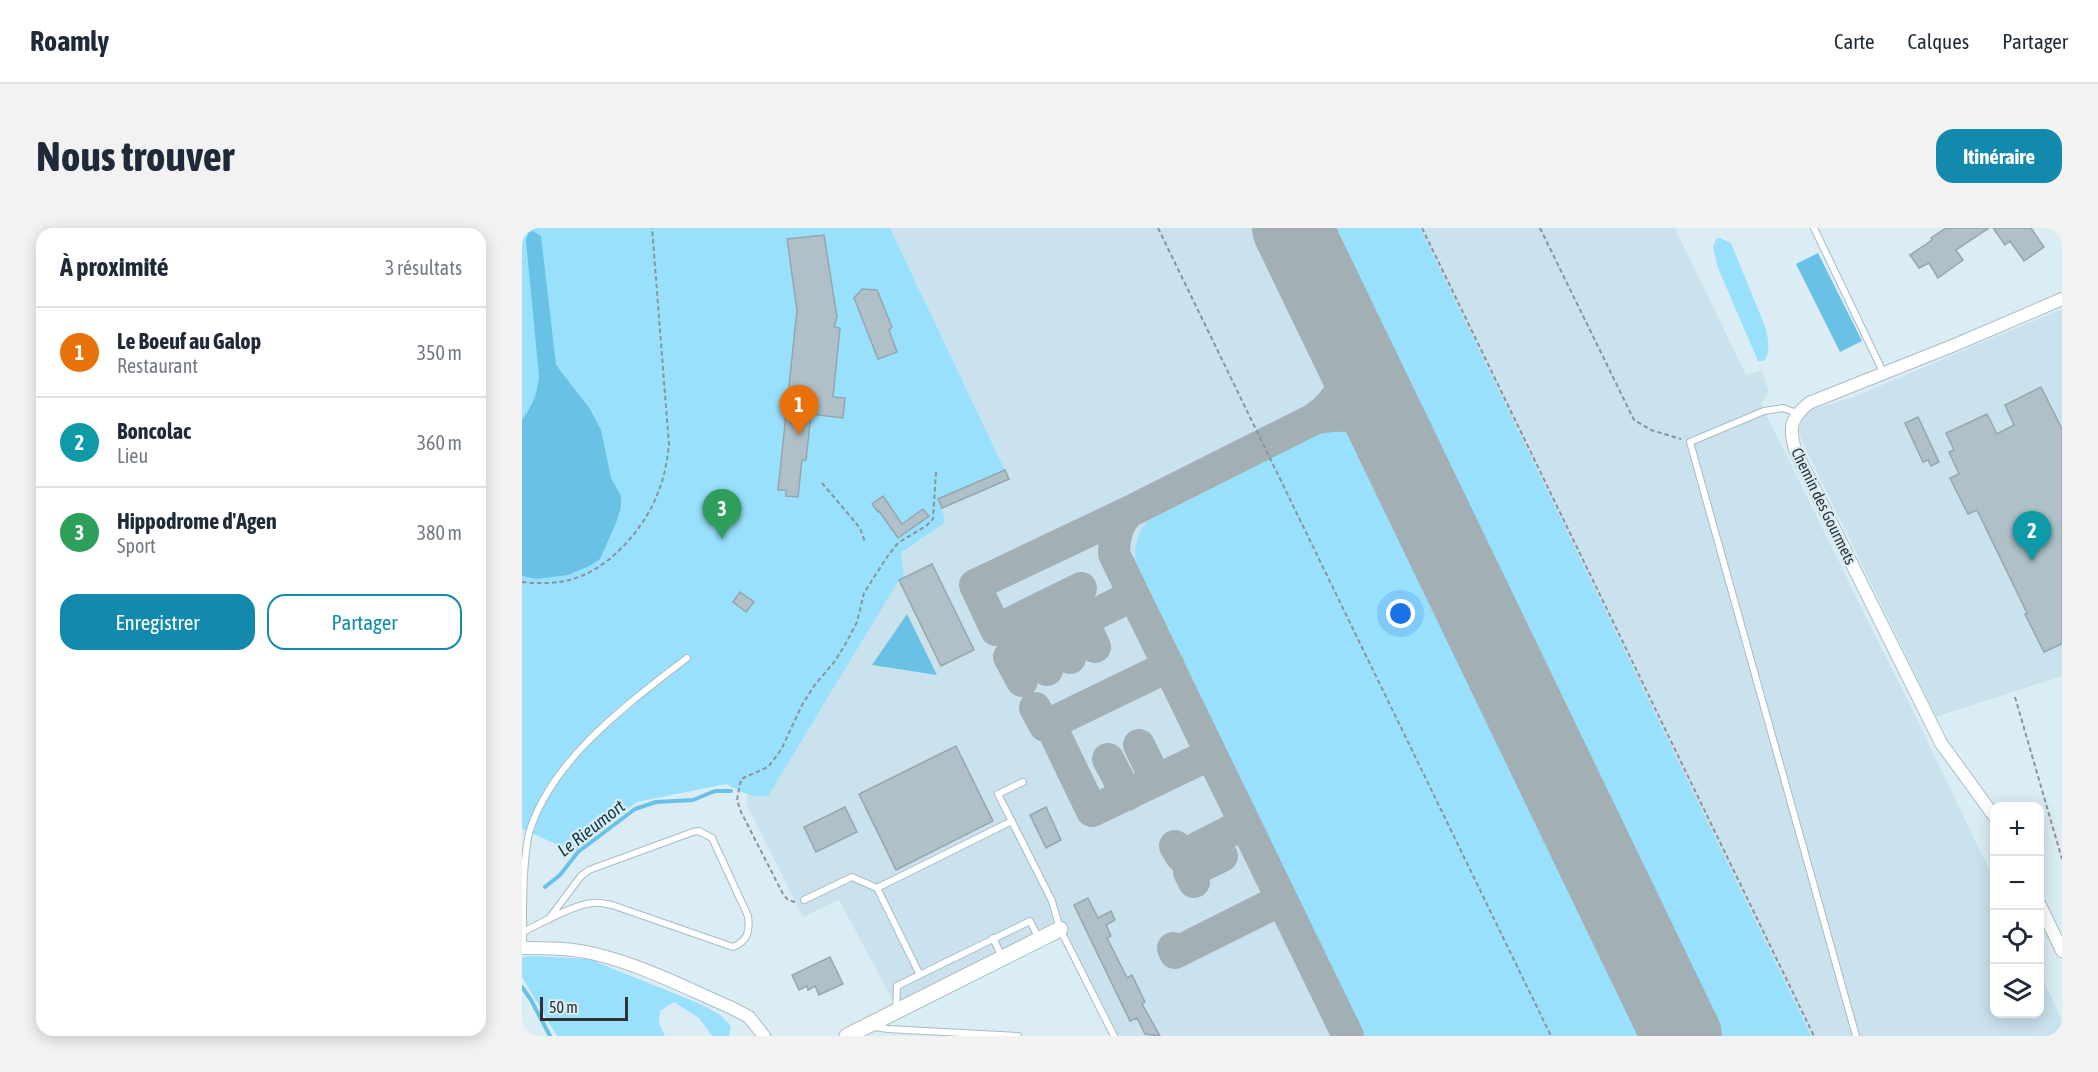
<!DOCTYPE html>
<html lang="fr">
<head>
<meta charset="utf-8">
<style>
	body { margin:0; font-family:"Asap Condensed",sans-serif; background:#f2f2f3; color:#1f2937 }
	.controls { position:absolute; right:18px; bottom:18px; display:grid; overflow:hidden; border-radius:12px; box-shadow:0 3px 15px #0003 }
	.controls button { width:54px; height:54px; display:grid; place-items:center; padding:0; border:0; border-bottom:2px solid #e0e1e3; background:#fff; color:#1f2937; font:30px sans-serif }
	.scale { position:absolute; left:18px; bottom:15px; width:88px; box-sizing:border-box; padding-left:6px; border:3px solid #2c3235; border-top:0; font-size:16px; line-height:21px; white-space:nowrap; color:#2c3235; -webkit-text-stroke:4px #dbedf4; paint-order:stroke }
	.you { position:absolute; left:879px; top:386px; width:21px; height:21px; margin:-15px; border:4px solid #fff; border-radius:50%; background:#1a73e8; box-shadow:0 0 0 9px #1a73e833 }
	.badge { display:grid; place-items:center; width:39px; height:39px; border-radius:50%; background:#1389ad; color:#fff; font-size:20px; font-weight:700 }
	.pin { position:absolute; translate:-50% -50px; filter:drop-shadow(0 2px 3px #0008) }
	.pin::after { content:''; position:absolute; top:32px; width:21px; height:18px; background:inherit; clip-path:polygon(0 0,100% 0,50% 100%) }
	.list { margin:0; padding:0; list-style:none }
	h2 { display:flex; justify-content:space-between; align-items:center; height:78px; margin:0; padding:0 24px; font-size:26px }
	h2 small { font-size:20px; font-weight:400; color:#747a83 }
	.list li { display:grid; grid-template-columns:39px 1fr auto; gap:18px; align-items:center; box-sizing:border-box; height:90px; padding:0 24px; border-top:2px solid #e0e1e3 }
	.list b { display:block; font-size:22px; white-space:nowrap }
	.list p { margin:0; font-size:20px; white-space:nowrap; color:#747a83 }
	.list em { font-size:20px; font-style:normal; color:#747a83 }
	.actions { display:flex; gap:12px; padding:18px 24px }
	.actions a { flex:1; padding:14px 0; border:2px solid #1389ad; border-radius:18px; text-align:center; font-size:21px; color:#1389ad }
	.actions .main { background:#1389ad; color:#fff }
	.icon { flex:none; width:33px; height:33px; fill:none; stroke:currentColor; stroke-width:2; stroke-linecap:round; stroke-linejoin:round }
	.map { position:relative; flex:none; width:1540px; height:808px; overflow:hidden; border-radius:18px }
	header { display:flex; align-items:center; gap:36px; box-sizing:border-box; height:84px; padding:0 30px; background:#fff; border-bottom:2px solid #e0e1e3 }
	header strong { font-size:28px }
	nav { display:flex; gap:33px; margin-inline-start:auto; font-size:21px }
	.intro { display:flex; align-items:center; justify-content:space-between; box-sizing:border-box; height:144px; padding:0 36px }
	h1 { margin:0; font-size:42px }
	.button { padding:15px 27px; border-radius:18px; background:#1389ad; color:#fff; font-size:21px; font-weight:700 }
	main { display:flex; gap:36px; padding:0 36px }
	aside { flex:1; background:#fff; border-radius:18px; box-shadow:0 3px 15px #0003 }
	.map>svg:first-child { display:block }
</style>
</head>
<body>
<header>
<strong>Roamly</strong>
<nav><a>Carte</a><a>Calques</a><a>Partager</a></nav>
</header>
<div class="intro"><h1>Nous trouver</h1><a class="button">Itinéraire</a></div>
<main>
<aside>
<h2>À proximité<small>3 résultats</small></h2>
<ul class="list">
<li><span class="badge" style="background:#e8710a">1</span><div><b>Le Boeuf au Galop</b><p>Restaurant</p></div><em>350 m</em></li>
<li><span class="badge" style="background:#0f9aa8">2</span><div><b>Boncolac</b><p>Lieu</p></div><em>360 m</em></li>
<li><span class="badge" style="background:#2e9e5b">3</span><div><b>Hippodrome d'Agen</b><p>Sport</p></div><em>380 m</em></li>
</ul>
<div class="actions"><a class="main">Enregistrer</a><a>Partager</a></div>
</aside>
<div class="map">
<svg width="1540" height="808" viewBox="0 0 1540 808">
	<rect width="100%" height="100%" fill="#dbedf4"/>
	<!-- built -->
	<path fill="#c9e2ed" d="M368,0H1153L1224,147L1240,142L1247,165L1239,176L1392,485L1472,652V786H1518V745L1540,792V808H594L539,700L375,780L317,672L281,689L225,577V567L239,569L377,352L381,349L379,326L421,296L423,294L420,280L487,251Z
		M1540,81V448L1414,489L1279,211L1277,201L1280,192L1288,182L1329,170Z"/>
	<!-- green -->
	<path fill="#99e0fd" d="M0,0H368L487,251L420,280L423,294L421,296L379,325L382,350L377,352L246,568C230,571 218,563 204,556L115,574L52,624L0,601Z
		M800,0H898L1289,808H1190Z
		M1198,10L1209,15L1244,101C1246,112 1249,123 1242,133H1236L1196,40L1191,19L1194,11Z
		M812,201C826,203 837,208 847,219L1125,795L1127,808H840L614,342C611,313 616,299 639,280L794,205Z
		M11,728L67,731L181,777L198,787L209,798L207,808H190L177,790L152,774L138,783L137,795L143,808H35L0,749V729Z"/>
	<!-- water -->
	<path fill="#69c2e5" d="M11,3L19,8L34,137L68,181L79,202L89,250L99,268V279L94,295L78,331L67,338L46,347L14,351L0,348V192C11,177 15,166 17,148L4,13L6,5Z
		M1296,25L1340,113L1318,124L1274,36Z
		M385,386L415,447L350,437Z"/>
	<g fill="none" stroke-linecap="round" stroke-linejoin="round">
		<!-- stream -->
		<path stroke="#69c2e5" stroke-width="4" d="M23,659L38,647L56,624L113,581L134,574L171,572L193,563H209
			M0,759L9,772L28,808"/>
		<!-- taxiway -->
		<path stroke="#a2b0b6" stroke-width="32" d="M792,191C826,168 829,140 820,103
			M607,284C596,294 592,311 592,326L826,808
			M559,360L474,402L453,357L607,284L792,191C830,182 850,191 876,218
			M561,392L573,419
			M537,404L548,430
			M513,416L525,442
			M500,453L487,429L612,367
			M513,480L523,498L647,438
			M528,496L570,583L689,526
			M617,517L634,552
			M586,531L605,567
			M653,618L659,628L722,596
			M672,654L667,644L700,628
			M651,720L653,725L759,672
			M1145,774L1154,808"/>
		<!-- runway -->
		<path stroke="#a2b0b6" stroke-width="80" d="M770,0L1160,808"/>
	</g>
	<!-- building -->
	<path fill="#afc0c8" stroke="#95a6ad" stroke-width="1.5" d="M1424,0H1467L1434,22L1441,32L1416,50L1407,35L1397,40L1388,27L1410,12L1409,10Z
		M1471,0H1509L1522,19L1502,33L1488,13L1483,17Z
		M302,7L315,89L312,99L318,100L311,169L323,170L321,190L289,186L284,232H280L276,269L264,268V262H256L275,82L265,11Z
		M340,61L355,62L370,99L367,102L375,124L356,131L332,70Z
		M1519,159L1540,201V416L1522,424L1503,386L1505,385L1455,282L1446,286L1428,250L1437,246L1427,224L1432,222L1424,205L1465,186L1475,206L1492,197L1483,177Z
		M1396,189L1417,234L1409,238L1406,232L1401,234L1383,195Z
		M483,242L487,251L420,280L416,271Z
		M361,268L380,296L401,281L407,288L376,310L357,283L356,284L350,276Z
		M410,336L452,422L419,438L377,352Z
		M218,364L232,374L224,384L211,374Z
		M434,518L471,593L374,642L337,566Z
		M323,579L335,604L294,624L282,599Z
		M524,579L539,612L524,620L508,587Z
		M566,670L576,690L589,683L593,692L584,697L589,708L585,710L605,750L610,747L623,774L620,776L638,808L623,806L615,790L608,793L552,677Z
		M308,729L321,756L297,767L293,758L286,762L285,758L277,762L270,747Z"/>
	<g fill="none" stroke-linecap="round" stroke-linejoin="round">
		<!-- service casing -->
		<g stroke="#aabbc3" stroke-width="8">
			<path id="service" d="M1292,0L1362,146
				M1275,185L1261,180L1242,183L1168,214L1334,808
				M501,554L476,566L530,673L538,701L592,808
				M355,660L490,593
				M282,672L330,649L355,660L398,747
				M1,704C17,696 55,675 71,675C77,674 84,676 90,677L211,719C226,713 228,703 226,688L190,610L177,603L171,604L67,642L59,648L26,692
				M471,710L480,729
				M1,720C1,685 0,638 7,605C30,530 106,476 165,430
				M374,783L375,758L508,693L517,711
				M352,799L366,801L496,808"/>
		</g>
		<!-- minor casing -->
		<g stroke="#aabbc3" stroke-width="14">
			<path id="minor" d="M1472,588L1419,515L1273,222C1267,199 1268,191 1287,175L1435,116L1540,71
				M1518,677L1540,723
				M0,720C24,720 49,720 73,726C120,737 166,761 210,780L227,789L242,808"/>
		</g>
		<!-- tertiary casing -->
		<g stroke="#aabbc3" stroke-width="17">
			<path id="tertiary" d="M325,808L538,701"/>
		</g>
		<!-- path -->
		<path stroke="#889499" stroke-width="2" stroke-dasharray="4.5 3" stroke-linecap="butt" d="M636,0L1029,808
			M900,0L1292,808
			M1018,0L1112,192L1129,202L1159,211
			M300,255L338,300L343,314
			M0,354C20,356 40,356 59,348C93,335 125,296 137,262C143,247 145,232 147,217L130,0
			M1493,469L1540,631
			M273,674L266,672L261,666L219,584L215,572L219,551L246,539L259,522L280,477L292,458L313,433L324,415L335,394L342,365L365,329L376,315L404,298L411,291L414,244"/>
		<!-- service -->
		<use href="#service" stroke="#fff" stroke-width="6"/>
		<!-- minor -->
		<use href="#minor" stroke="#fff" stroke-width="12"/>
		<!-- tertiary -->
		<use href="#tertiary" stroke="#fff" stroke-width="15"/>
	</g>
	<g text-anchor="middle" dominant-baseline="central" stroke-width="4.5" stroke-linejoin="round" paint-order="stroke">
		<!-- street labels -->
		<g font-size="16" fill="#2c3235" stroke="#dbedf4">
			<text transform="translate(1302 278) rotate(64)">Chemin des Gourmets</text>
		</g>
		<!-- water labels -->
		<g font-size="18" font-style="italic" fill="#113a49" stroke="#dbedf4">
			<text transform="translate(69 600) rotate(-38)">Le Rieumort</text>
		</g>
	</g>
</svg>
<div class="controls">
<button>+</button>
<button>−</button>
<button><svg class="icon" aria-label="locate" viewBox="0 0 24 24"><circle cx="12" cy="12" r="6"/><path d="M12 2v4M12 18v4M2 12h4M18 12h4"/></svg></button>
<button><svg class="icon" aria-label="layers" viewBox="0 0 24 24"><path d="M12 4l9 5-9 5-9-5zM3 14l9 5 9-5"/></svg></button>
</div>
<div class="scale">50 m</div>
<div class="you"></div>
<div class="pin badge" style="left:277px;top:207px;background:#e8710a">1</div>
<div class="pin badge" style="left:1510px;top:333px;background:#0f9aa8">2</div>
<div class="pin badge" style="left:200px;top:311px;background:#2e9e5b">3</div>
</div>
</main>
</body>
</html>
